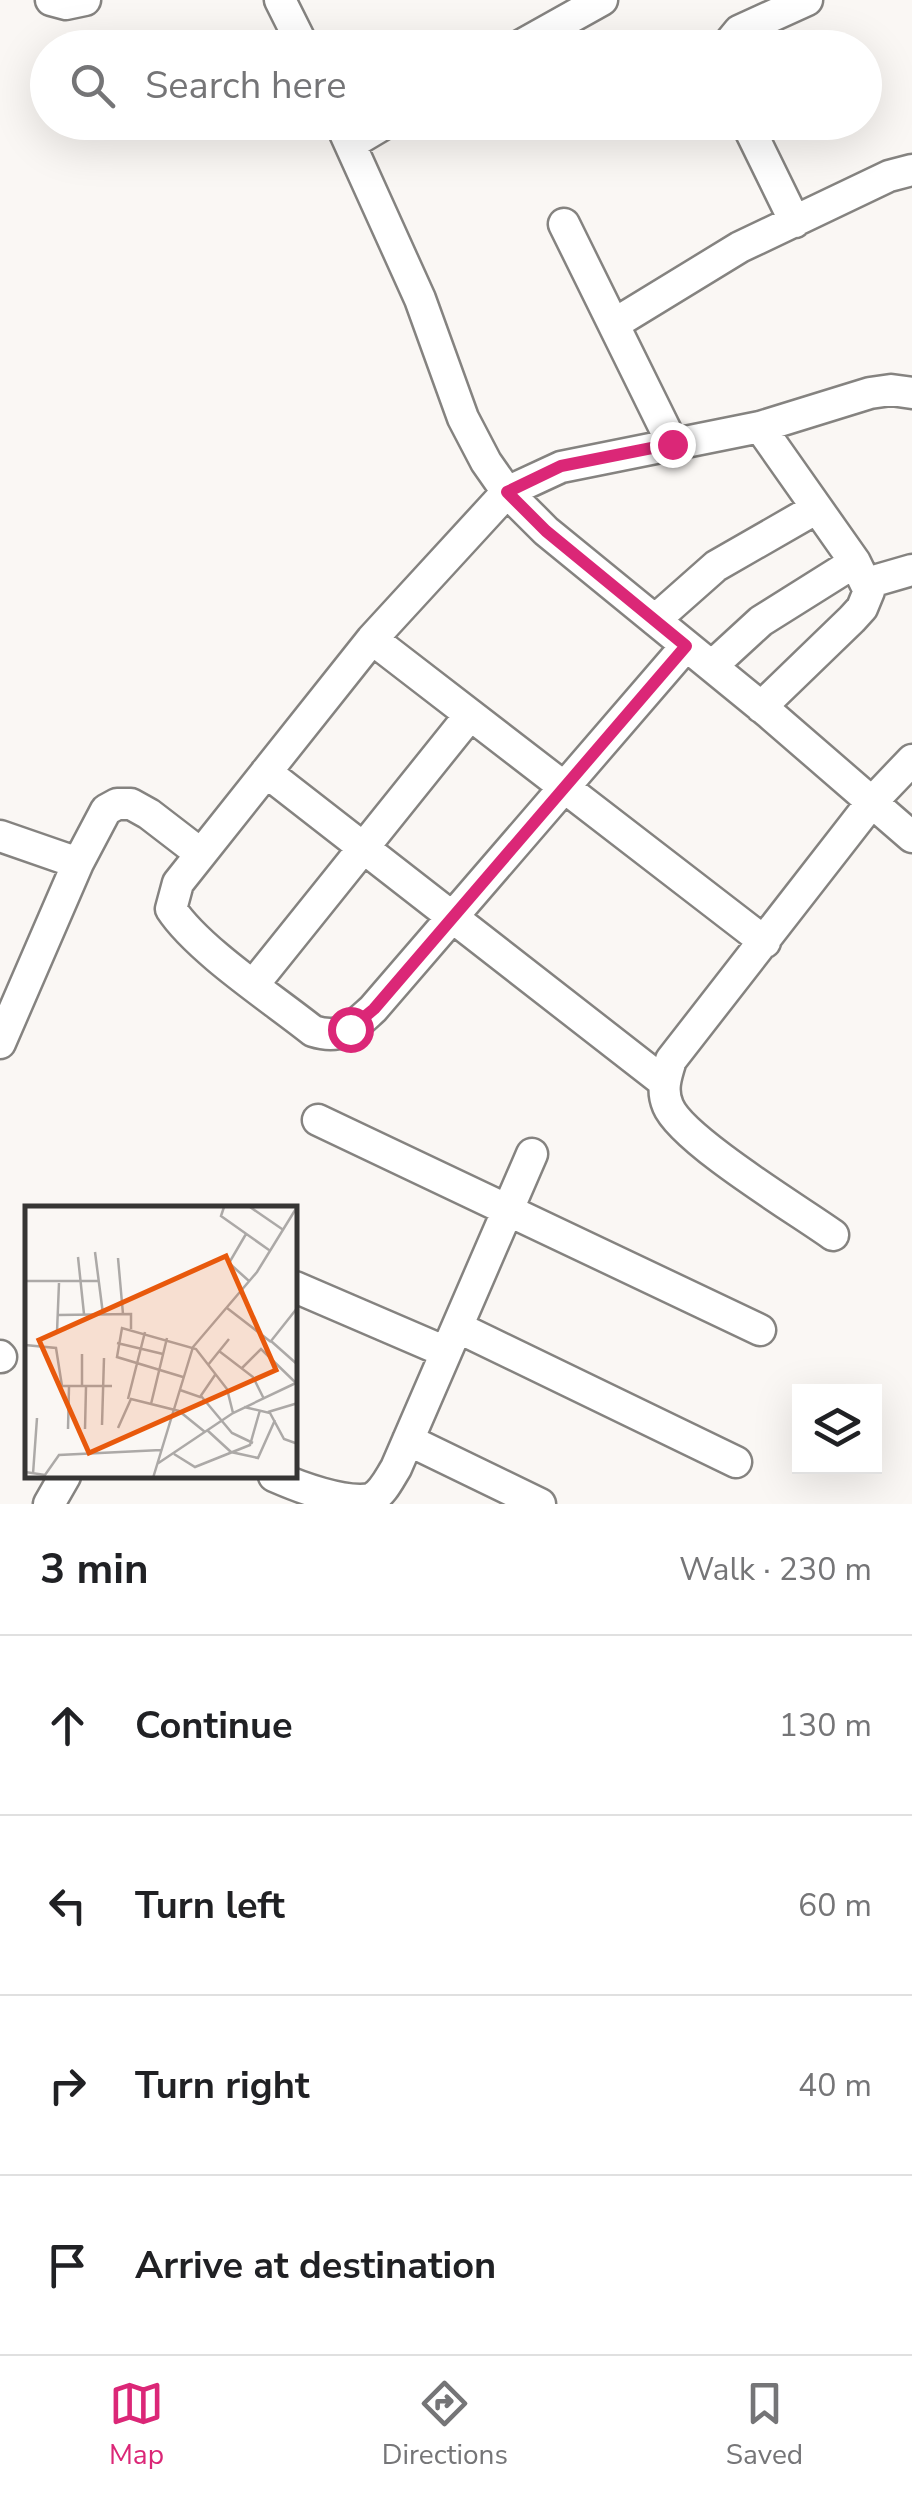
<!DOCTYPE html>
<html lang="en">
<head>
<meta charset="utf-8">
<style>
	body { margin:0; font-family:"Nunito Sans",sans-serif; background:#f6f6f6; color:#202124 }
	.controls { position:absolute; right:30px; bottom:30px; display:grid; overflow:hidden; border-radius:0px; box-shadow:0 10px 40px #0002 }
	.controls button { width:90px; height:90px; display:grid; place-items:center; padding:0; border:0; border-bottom:2px solid #e0e0e0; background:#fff; color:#202124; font:50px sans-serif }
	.stop { position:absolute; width:30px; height:30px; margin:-22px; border:8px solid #db2777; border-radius:50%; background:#fff }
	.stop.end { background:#db2777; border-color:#fff; box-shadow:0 2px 10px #0008 }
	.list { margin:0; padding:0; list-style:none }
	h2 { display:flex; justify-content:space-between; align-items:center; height:130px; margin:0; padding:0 40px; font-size:42px }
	h2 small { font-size:32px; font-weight:400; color:#757577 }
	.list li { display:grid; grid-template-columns:65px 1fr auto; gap:30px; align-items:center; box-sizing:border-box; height:180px; padding:0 40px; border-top:2px solid #e0e0e0 }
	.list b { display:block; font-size:38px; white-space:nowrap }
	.list em { font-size:32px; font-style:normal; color:#757577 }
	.icon { flex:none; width:55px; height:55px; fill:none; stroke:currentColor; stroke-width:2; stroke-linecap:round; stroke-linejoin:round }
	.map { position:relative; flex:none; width:912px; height:1504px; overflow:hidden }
	.search { position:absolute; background:#fff; box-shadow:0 10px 40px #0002; left:30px; right:30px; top:30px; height:110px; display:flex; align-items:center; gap:25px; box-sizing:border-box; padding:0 35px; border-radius:55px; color:#757577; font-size:38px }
	.sheet { height:850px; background:#fff }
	nav { display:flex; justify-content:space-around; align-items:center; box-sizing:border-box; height:140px; border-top:2px solid #e0e0e0; background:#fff; font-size:28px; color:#757577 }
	nav a { display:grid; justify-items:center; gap:5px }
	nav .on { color:#db2777 }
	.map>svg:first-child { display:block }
</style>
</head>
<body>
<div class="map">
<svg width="912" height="1504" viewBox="0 0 912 1504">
	<rect width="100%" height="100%" fill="#faf7f4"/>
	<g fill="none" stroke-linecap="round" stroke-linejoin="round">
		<!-- street casing -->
		<g stroke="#858380" stroke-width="35">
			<path id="street" d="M51,0L66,4L85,0
				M280,0L304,48
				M516,48L602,0
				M725,48L739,31L807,0
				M340,122L420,299L463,418L486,462L507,492L546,531L770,714L912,837
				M746,122L795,222
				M350,144L387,122
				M564,224L672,443
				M614,324L740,247L889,176L912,170
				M760,427L855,562L869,591L862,608L852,619L761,707
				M867,583L912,570
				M655,620L716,566L817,508
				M372,639L765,942
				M686,646L373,1009C352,1028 342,1040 313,1031C273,999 198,950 171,909L178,883L372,639L507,492L561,467L760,427L870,393L891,390L912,393
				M712,666L761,621L855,562
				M266,772L664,1082
				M0,836L78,863
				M254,984L470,715
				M0,1043L78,863L106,810L117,804H131L149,814L201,854
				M318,1120L760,1330
				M833,1235C798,1210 682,1140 668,1106C661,1090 666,1076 671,1060L871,803L912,760
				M295,1287L446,1352
				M457,1327L736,1462
				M0,1356L1,1357
				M408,1440L540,1504
				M274,1476C299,1487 344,1504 371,1499C383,1493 389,1479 396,1468L532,1154
				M49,1504L65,1476"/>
		</g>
		<!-- street -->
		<use href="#street" stroke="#fff" stroke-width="30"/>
	</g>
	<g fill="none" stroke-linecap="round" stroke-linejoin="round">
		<!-- route -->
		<path stroke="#db2777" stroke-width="12" d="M350,1029L374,1009L686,646L546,531L507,492L561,466L672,444"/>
	</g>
	<!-- overview -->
	<g transform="translate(25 1206)">
		<rect width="272" height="272" fill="#faf7f4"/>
		<path fill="none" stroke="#aca9a7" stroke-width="2.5" d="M199,1L196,10L244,44M225,1L257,23M221,28L204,57L224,75M70,46L78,108M53,51L59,108M93,52L98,108M0,75H74M273,101L246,135L273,159M202,102L246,136M33,109L106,108V123M32,126L34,77M92,137L138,148M0,139L31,142L37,180H87M194,145L228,171L239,193M57,148V181M183,159L204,133M217,162L236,143L271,177M158,171L92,151L97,122L171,143L202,183L208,207M155,184L175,191L190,169M176,190L207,227L228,237M103,193L120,126M126,198L142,132M219,201L245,207L259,233L273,238M243,206L273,197M77,219L79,152M93,222L106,193L154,205L180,226M43,223L44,181M60,223L61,181M182,224L206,246L233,252L250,214M149,248L170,261L225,239L235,204M132,258L208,207L273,176M0,266L20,269L34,249L136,244M8,268L12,212M128,272L168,141L232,66L272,1"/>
		<path fill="#e8590c" fill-opacity="0.15" stroke="#e8590c" stroke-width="5" d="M201,50L251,164L64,247L14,134Z"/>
		<rect width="272" height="272" fill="none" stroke="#363534" stroke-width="5"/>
	</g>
</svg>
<div class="controls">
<button><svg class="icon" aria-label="layers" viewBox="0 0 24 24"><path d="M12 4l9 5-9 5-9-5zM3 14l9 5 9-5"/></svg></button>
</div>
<div class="stop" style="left:350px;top:1029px"></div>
<div class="stop end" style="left:672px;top:444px"></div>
<div class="search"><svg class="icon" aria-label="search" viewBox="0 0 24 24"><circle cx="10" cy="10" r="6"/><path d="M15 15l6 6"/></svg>Search here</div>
</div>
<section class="sheet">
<h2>3 min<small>Walk · 230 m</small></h2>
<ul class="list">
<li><svg class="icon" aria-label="ahead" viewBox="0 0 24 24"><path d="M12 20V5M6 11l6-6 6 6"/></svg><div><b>Continue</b></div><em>130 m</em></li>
<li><svg class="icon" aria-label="left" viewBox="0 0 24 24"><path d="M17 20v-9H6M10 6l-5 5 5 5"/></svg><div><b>Turn left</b></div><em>60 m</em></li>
<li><svg class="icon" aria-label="right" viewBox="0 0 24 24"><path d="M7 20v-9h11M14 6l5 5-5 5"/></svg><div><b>Turn right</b></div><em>40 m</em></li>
<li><svg class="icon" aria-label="arrive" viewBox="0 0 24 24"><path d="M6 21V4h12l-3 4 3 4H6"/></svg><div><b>Arrive at destination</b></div></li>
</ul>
</section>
<nav>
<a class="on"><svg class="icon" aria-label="map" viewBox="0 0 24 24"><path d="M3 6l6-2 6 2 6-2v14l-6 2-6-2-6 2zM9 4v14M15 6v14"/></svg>Map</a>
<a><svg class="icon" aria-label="directions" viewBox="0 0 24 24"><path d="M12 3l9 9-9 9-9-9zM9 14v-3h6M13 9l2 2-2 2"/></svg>Directions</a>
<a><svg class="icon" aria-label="saved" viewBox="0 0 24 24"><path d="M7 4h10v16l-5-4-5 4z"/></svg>Saved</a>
</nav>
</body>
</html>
